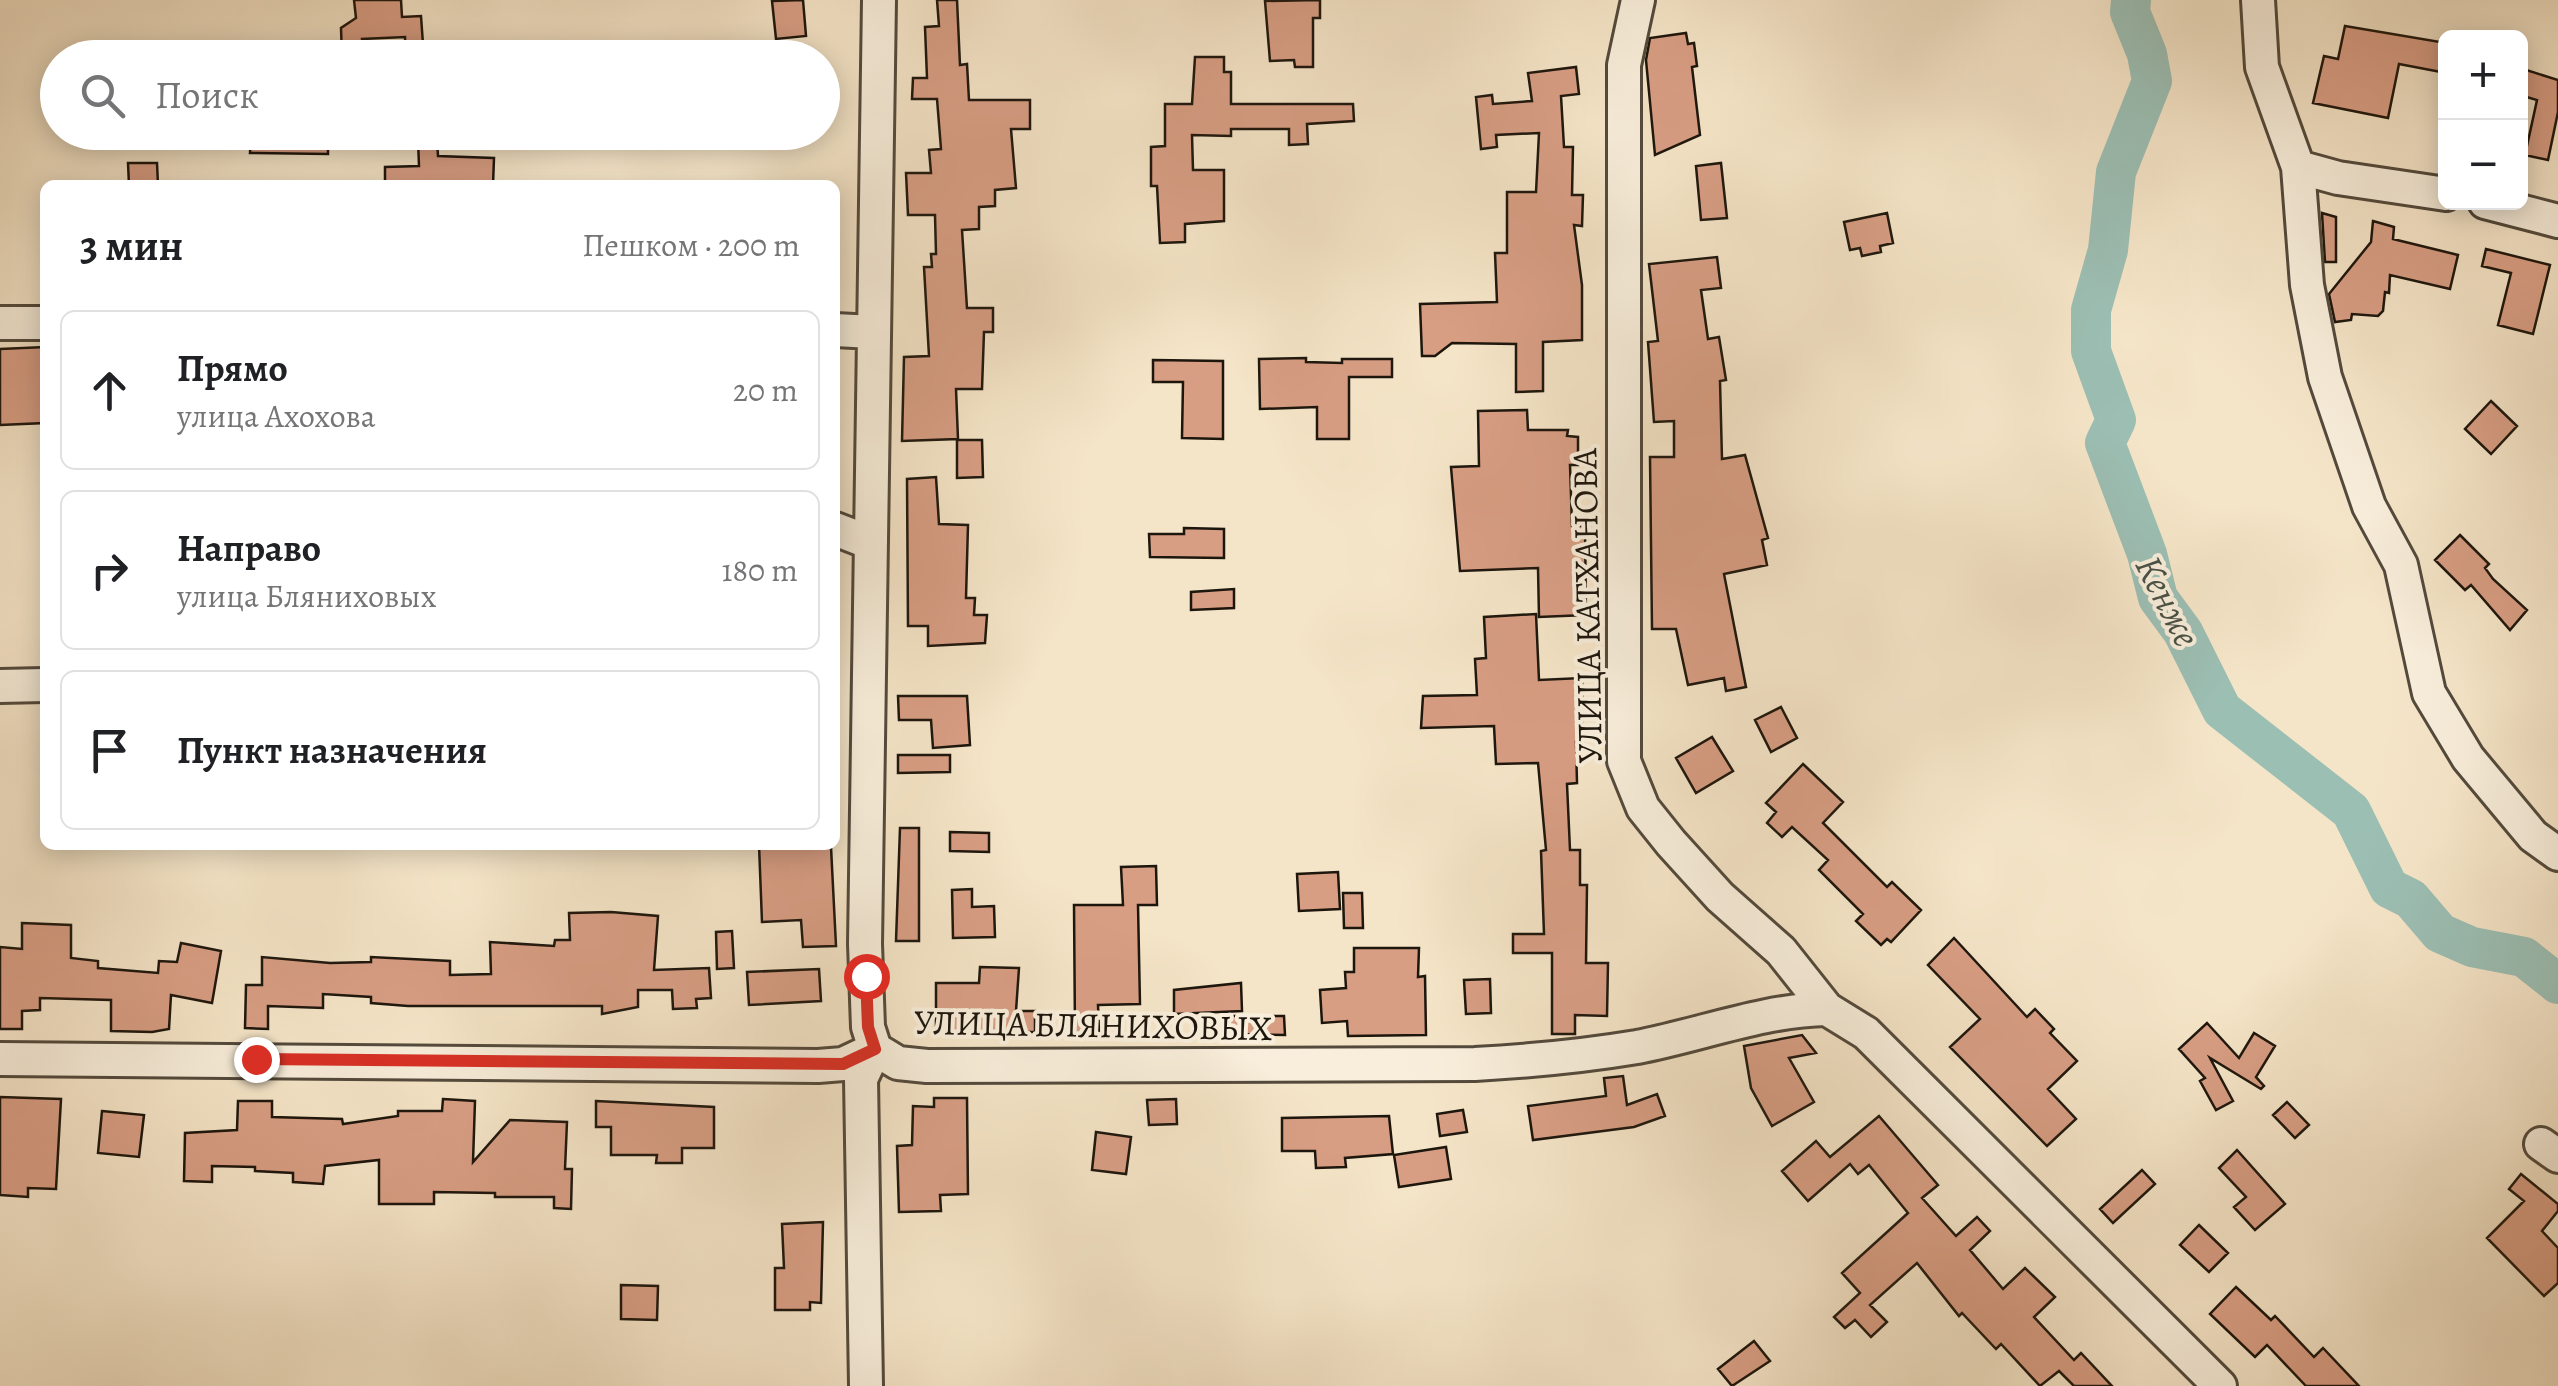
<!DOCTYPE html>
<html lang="ru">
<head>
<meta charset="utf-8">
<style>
	body { margin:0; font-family:Alegreya,serif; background:#f6f6f6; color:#202124 }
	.controls { position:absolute; right:30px; top:30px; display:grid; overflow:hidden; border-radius:15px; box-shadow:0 5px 25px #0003 }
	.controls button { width:90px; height:90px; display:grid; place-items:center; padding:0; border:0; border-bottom:2px solid #e0e0e0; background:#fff; color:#202124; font:50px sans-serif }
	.stop { position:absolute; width:30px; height:30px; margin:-22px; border:8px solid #d93025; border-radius:50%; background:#fff }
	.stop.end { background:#d93025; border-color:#fff; box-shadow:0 2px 10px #0008 }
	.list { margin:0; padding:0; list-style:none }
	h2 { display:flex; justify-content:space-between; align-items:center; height:130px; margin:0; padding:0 40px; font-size:42px }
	h2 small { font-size:32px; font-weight:400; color:#757577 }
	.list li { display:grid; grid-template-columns:65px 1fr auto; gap:30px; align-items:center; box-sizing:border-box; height:160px; margin:0 20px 20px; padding:0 20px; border:2px solid #e0e0e0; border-radius:15px }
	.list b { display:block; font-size:38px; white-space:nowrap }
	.list p { margin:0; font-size:32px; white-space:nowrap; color:#757577 }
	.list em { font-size:32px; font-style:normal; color:#757577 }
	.icon { flex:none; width:55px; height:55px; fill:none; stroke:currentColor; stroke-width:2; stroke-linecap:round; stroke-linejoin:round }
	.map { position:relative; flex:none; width:2558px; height:1386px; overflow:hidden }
	.search { position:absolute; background:#fff; box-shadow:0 5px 25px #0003; left:40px; top:40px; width:800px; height:110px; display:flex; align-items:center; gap:25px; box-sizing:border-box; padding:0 35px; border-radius:55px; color:#757577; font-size:38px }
	.panel { position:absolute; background:#fff; box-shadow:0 5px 25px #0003; left:40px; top:180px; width:800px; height:670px; border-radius:15px }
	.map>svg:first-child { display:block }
</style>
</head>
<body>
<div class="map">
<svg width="2558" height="1386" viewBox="0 0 2558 1386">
	<rect width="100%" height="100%" fill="#f5e5c8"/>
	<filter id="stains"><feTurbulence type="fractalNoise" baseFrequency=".002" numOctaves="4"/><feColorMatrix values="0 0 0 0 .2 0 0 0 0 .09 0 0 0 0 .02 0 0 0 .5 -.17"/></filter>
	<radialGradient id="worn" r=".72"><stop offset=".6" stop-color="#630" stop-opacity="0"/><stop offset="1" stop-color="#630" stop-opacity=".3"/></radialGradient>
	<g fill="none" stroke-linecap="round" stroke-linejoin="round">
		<!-- river -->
		<path stroke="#9cbfb4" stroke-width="40" d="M2131,0L2130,12L2147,54L2152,81L2116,172L2108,250L2091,310V351L2116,420L2105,443L2147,554L2158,598L2183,632L2222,710L2351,811L2389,888L2411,899L2440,933L2472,947L2524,957L2558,984"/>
	</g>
	<!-- building -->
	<path fill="#d89e84" stroke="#1d160d" stroke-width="2.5" d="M354,0H401L402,17L421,16L424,58H406L405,37L362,39L363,58H342L341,28L356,18Z
		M803,0L806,36L776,39L772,1Z
		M937,0H957L960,65L967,64L969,100H1030V129H1011L1016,188L995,190V206L979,207V229L962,230L967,308H993V332H984L982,389H956L958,439L902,441L904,357L929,356L924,267H932L931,254H936L935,215H908L906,173H931L929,150L941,149L937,99H912L913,78H927L925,27L939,26Z
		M1320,0V18H1313V67H1295L1294,60L1270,61L1265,1Z
		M2345,26L2446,43V73L2399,64L2388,118L2313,103L2324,56L2338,59Z
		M1686,33L1688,44L1694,43L1697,66L1692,67L1700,135L1655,155L1646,60L1650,38Z
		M1195,57H1224V72H1231V104H1353L1354,121L1307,124L1308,144L1289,145V129H1231V136L1192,135L1193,170H1224V221L1185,224V242L1160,243L1157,186H1151V147L1165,146V104H1192Z
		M1576,67L1579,94L1561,96L1564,147H1573L1572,195H1583L1582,226L1574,225L1582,285V340L1543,342V391L1516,392V344L1452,343L1435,356H1422L1420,304L1497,302L1495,253H1507V192H1536L1539,133L1496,135L1497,147L1481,149L1476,97L1492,95L1493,104L1532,101L1528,73Z
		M2520,68L2558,80V112L2548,160L2525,155L2537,100L2520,95Z
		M251,132L328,134V154L250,153Z
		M437,139L438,156L494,158L493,185H385V167L419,166L418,140Z
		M128,163H157L158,185H129Z
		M1721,163L1727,218L1701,220L1696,166Z
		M1887,213L1893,243L1880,246L1881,252L1862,256L1860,248L1850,250L1844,222Z
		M2322,213L2336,217V262H2325Z
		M2373,221L2394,227L2393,239L2458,255L2450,289L2390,275L2389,293L2385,292L2383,311L2378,316L2352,314L2351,320L2335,322L2329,294L2371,242Z
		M2486,249L2550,265L2533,334L2498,325L2511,273L2482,266Z
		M1717,257L1721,288L1701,290L1708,339L1719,337L1726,380L1720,381L1722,459L1745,455L1768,538L1762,540L1767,565L1724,574L1746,687L1726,691L1724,678L1688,685L1676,629H1652L1650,457H1674V421L1654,422L1648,342L1658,341L1649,264Z
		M45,347V423L0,425V349Z
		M1306,358V362L1342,363V359H1392V377H1349V439H1317V407L1260,409L1259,359Z
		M1153,360L1223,361V439L1182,438L1183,382H1153Z
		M2491,401L2517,426L2491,454L2465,429Z
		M1527,410L1528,430H1568L1567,436L1578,437V465H1570L1572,526H1585L1586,615L1539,617L1538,568L1460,571L1451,467L1479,466L1478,411Z
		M957,440H982L983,477L957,478Z
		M936,477L939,524L968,525L966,598H975L974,615H987L985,643L928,646V626H908L907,479Z
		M1184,528L1224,529V558L1150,557L1149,534H1184Z
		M2460,535L2489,564L2485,568L2493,579L2527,610L2510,630L2471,585L2465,590L2435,560Z
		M1234,589V608L1191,610V592Z
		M1536,614L1539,680L1582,678L1583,742H1576L1577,783L1567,784L1570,850H1580V885H1587L1586,963H1608L1607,1016L1575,1015V1034H1552V953H1513V934H1544L1541,851L1546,850L1538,763L1496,764L1494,726L1421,728L1423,696L1477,695L1475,659L1486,658L1484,617Z
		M898,696H967L970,745L933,748L931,720H899Z
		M1781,707L1797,738L1771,752L1755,720Z
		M1712,737L1733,771L1696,793L1676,758Z
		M898,755H950V772L898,773Z
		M1803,764L1843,802L1823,823L1887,887L1892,882L1921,910L1891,942L1887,939L1881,945L1856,921L1863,914L1819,870L1828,860L1792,827L1782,837L1767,823L1776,812L1766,803Z
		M900,828H919V941H896Z
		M950,832L989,833V852L950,851Z
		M759,845L831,847L836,946L803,947L801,920L762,922Z
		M1156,866L1157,905H1138L1140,1004L1098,1005L1099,1033H1075L1074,905H1123L1121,867Z
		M1338,872L1340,909L1299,911L1297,874Z
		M972,889V907L994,906L995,937L953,938L952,890Z
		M1343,893H1362L1363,928H1344Z
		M611,912L658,916L654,970L709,968L711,998L696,999L697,1008L673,1009L672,990H638V1007L602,1014V1006H408L371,1003V997L323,994V1008L268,1006V1029L245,1028L246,985H262V957L330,963L371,962V957L450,961V975L491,974L490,942L554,946L555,940H570L569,913Z
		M22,923L71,925V958L98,961V968L158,973L159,961L177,962L181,943L221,951L212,1003L171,995L169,1029L152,1032L111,1031V1000L40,998V1010L22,1011V1029H0V947L22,949Z
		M732,931L734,968L717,969L716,932Z
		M1954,938L2027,1017L2035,1009L2054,1029L2050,1033L2077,1061L2048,1089L2076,1119L2047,1146L1950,1047L1980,1019L1928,965Z
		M1354,948H1419L1418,977L1425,976L1426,1035L1348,1036L1347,1021L1322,1023L1320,990L1346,988L1345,972H1354Z
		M980,967L1019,968L1016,1011H1035V1032H936V983H979Z
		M819,969L821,1001L749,1005L747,972Z
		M1490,979L1491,1013L1466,1014L1464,980Z
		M1241,983L1242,1011L1174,1014V990Z
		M1227,1016H1284L1285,1035L1228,1034Z
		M2207,1023L2239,1058L2254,1033L2275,1046L2256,1077L2264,1086L2261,1089L2210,1058L2233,1101L2216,1110L2200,1081L2205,1078L2179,1049Z
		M1802,1035L1816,1053L1789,1058L1814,1102L1772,1126L1751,1088L1744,1046Z
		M1623,1076L1627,1105L1657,1094L1665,1116L1634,1127L1533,1140L1528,1106L1606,1096L1604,1078Z
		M0,1097L61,1099L56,1189L28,1188V1197L0,1195Z
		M934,1098H967L968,1194L940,1195L941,1211L899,1212L897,1146L912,1145L913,1106L934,1107Z
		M443,1099L475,1101L473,1162L510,1120L567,1122L565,1169H572L571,1209L554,1208V1197H495V1193L434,1192V1204H379V1160L325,1166L323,1184L293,1182V1173L255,1171V1167L212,1166V1182L184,1181L185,1133L237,1130L238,1101H272V1117L342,1119L343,1124L398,1116V1111H442Z
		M1176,1099L1177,1124L1149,1125L1147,1100Z
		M596,1101L714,1107V1148H682V1163H656L657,1155H611V1127H596Z
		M2287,1102L2309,1125L2295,1138L2273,1115Z
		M1463,1110L1467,1132L1440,1136L1437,1114Z
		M102,1111L144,1115L139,1157L98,1153Z
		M1389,1116L1393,1154L1345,1158L1346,1167L1316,1168L1315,1151H1282V1118Z
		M1879,1116L1938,1185L1922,1198L1956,1236L1977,1217L1990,1231L1970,1250L2003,1289L2025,1268L2055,1297L2034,1317L2074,1360L2081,1353L2112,1386H2074L2059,1371L2040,1386L2001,1344L1996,1349L1962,1313L1959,1316L1917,1263L1870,1305L1887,1322L1871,1337L1855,1320L1845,1328L1834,1317L1860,1293L1842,1273L1908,1213L1869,1165L1858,1174L1850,1164L1808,1201L1782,1171L1816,1141L1830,1157Z
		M1096,1132L1131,1137L1126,1174L1092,1170Z
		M1446,1147L1451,1179L1399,1187L1394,1155Z
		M2237,1150L2285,1204L2255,1230L2234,1207L2246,1197L2219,1168Z
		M2142,1170L2155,1184L2113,1223L2100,1209Z
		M2521,1174L2558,1204V1211L2542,1231L2558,1248V1283L2544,1296L2487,1238L2524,1201L2509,1189Z
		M823,1222L821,1303L810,1302V1310H775V1268H784L782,1224Z
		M2199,1225L2228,1253L2209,1272L2180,1245Z
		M621,1285L658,1286L657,1320L621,1319Z
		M2236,1287L2271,1320L2275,1316L2314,1357L2323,1348L2359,1386H2306L2267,1345L2255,1357L2210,1314Z
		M1754,1341L1770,1361L1732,1386L1718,1369Z"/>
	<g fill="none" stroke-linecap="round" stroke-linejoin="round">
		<!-- minor casing -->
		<g stroke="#534a3c" stroke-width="38">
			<path id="minor" d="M1638,0L1624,65V761L1643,808L1671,843L1720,897L1781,951L1827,1009L1866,1033L2220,1386
				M2258,0L2262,67L2298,167L2307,285L2325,377L2369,506L2401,565L2429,693L2468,758L2533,836L2558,854
				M2298,167L2338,178L2446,194
				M2485,202L2558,221
				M0,323H45
				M835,330L873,332
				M835,529L871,543
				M0,686L45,685
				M875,1049L868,1027L865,944L879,0
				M875,1049L898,1063L927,1066L1475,1064C1529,1061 1583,1056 1637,1047C1700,1035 1763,1010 1827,1009
				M0,1059L818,1066L843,1064L875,1049
				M2541,1144L2558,1156
				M866,1386L861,1079L875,1049"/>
		</g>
		<!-- minor -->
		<use href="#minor" stroke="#f8eedb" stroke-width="32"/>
	</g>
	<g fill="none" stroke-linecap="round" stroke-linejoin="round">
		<!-- route -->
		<path stroke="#d93025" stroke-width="12" d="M256,1059L843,1064L875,1049L868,1027L866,976"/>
	</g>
	<g text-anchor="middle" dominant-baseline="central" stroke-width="8" stroke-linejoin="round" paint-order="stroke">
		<!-- street labels -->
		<g font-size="35" fill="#1d160d" stroke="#f8eedb">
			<text transform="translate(1587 606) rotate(-91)">УЛИЦА КАТХАНОВА</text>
			<text transform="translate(1093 1025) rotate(1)">УЛИЦА БЛЯНИХОВЫХ</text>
		</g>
		<!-- water labels -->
		<g font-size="38" font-style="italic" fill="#495147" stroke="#f8eedb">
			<text transform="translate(2168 601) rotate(63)">Кенже</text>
		</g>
	</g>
	<rect width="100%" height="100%" filter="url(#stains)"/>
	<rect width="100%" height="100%" fill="url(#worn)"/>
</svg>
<div class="controls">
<button>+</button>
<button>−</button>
</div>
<div class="stop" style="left:866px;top:976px"></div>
<div class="stop end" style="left:256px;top:1059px"></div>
<div class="search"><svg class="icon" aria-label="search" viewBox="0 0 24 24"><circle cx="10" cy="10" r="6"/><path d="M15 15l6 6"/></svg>Поиск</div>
<section class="panel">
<h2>3 мин<small>Пешком · 200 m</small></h2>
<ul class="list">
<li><svg class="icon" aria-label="ahead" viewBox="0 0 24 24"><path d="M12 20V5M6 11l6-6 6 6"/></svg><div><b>Прямо</b><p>улица Ахохова</p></div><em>20 m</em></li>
<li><svg class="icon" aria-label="right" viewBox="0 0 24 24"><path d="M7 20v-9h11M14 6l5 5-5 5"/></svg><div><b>Направо</b><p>улица Бляниховых</p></div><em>180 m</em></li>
<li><svg class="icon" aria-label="arrive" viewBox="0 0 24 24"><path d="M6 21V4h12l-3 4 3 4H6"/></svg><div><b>Пункт назначения</b></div></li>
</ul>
</section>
</div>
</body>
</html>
